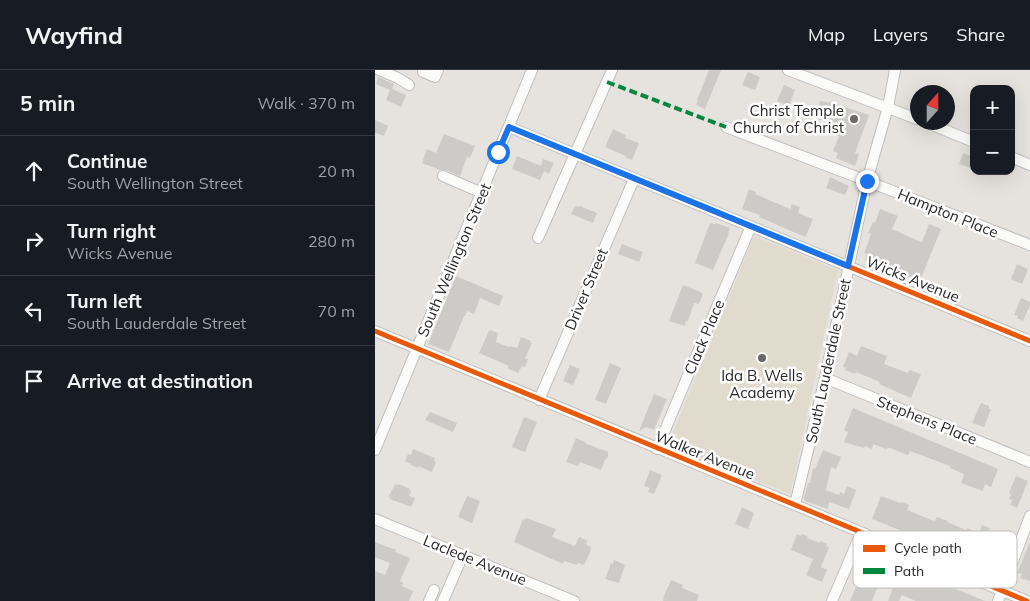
<!DOCTYPE html>
<html lang="en">
<head>
<meta charset="utf-8">
<style>
	body { margin:0; font-family:Mulish,sans-serif; background:#20242c; color:#f1f3f6 }
	.controls { position:absolute; right:15px; top:15px; display:grid; overflow:hidden; border-radius:10px; box-shadow:0 5px 20px #0002 }
	.controls button { width:45px; height:45px; display:grid; place-items:center; padding:0; border:0; border-bottom:1px solid #363941; background:#171b24; color:#f1f3f6; font:25px sans-serif }
	.compass { position:absolute; left:535px; top:15px; width:45px; height:45px; border-radius:50%; background:#171b24; box-shadow:0 5px 20px #0002; rotate:21deg }
	.stop { position:absolute; width:15px; height:15px; margin:-11px; border:4px solid #1a73e8; border-radius:50%; background:#fff }
	.stop.end { background:#1a73e8; border-color:#fff; box-shadow:0 1px 5px #0008 }
	.list { margin:0; padding:0; list-style:none }
	h2 { display:flex; justify-content:space-between; align-items:center; height:65px; margin:0; padding:0 20px; font-size:21px }
	h2 small { font-size:16px; font-weight:400; color:#9ea1a6 }
	.list li { display:grid; grid-template-columns:32px 1fr auto; gap:15px; align-items:center; box-sizing:border-box; height:70px; padding:0 20px; border-top:1px solid #363941 }
	.list b { display:block; font-size:19px; white-space:nowrap }
	.list p { margin:0; font-size:16px; white-space:nowrap; color:#9ea1a6 }
	.list em { font-size:16px; font-style:normal; color:#9ea1a6 }
	.icon { flex:none; width:28px; height:28px; fill:none; stroke:currentColor; stroke-width:2; stroke-linecap:round; stroke-linejoin:round }
	.map { position:relative; flex:none; width:655px; height:531px; overflow:hidden }
	header { display:flex; align-items:center; gap:30px; box-sizing:border-box; height:70px; padding:0 25px; background:#171b24; border-bottom:1px solid #363941 }
	header strong { font-size:24px }
	nav { display:flex; gap:28px; margin-inline-start:auto; font-size:18px }
	main { display:flex }
	aside { flex:1; background:#171b24 }
	.map>svg:first-child { display:block }
</style>
</head>
<body>
<header>
<strong>Wayfind</strong>
<nav><a>Map</a><a>Layers</a><a>Share</a></nav>
</header>
<main>
<aside>
<h2>5 min<small>Walk · 370 m</small></h2>
<ul class="list">
<li><svg class="icon" aria-label="ahead" viewBox="0 0 24 24"><path d="M12 20V5M6 11l6-6 6 6"/></svg><div><b>Continue</b><p>South Wellington Street</p></div><em>20 m</em></li>
<li><svg class="icon" aria-label="right" viewBox="0 0 24 24"><path d="M7 20v-9h11M14 6l5 5-5 5"/></svg><div><b>Turn right</b><p>Wicks Avenue</p></div><em>280 m</em></li>
<li><svg class="icon" aria-label="left" viewBox="0 0 24 24"><path d="M17 20v-9H6M10 6l-5 5 5 5"/></svg><div><b>Turn left</b><p>South Lauderdale Street</p></div><em>70 m</em></li>
<li><svg class="icon" aria-label="arrive" viewBox="0 0 24 24"><path d="M6 21V4h12l-3 4 3 4H6"/></svg><div><b>Arrive at destination</b></div></li>
</ul>
</aside>
<div class="map">
<svg width="655" height="531" viewBox="0 0 655 531">
	<rect width="100%" height="100%" fill="#e6e3de"/>
	<!-- education -->
	<path fill="#e0dbcd" d="M379,166L463,200L415,424L293,375Z"/>
	<!-- building -->
	<path fill="#cdcbc8" d="M334,0H346L330,39L321,35L323,30H322Z
		M373,2L385,7L380,20L367,15Z
		M3,7L19,14L17,19L31,25L26,37L11,30L15,20L1,14Z
		M409,15L420,20L414,36L402,31Z
		M445,31L458,33L494,45L480,83L484,84L480,96L461,88L463,83L458,81L464,66L457,64L462,53L441,49Z
		M0,50L13,56L9,66L0,63Z
		M238,59L251,65L250,68L264,73L257,90L250,87L251,86L230,77Z
		M69,64L100,76L95,88L92,87L85,106L71,100H65L47,93L52,79L61,83Z
		M588,83L599,87V99L584,94Z
		M142,86L166,96L168,89L179,93L174,104L169,101L165,110L137,99Z
		M455,107L474,116L470,125L451,118Z
		M374,119L381,122L380,124L415,139L417,134L425,137L423,143L438,149L431,166L430,167L384,147L385,145L367,139Z
		M200,136L204,137L205,136L222,143L218,153L196,144Z
		M505,139L523,146L517,159L546,172H547L554,154L566,159L545,211L490,189L492,184L489,183L496,164L493,163L498,152L500,153Z
		M335,153L340,154L341,153L355,158L353,163H354L338,200L320,193Z
		M247,174L268,182L264,192L243,184Z
		M642,194L653,199L647,214L636,209Z
		M81,206L128,226L124,236L105,228L99,244L92,241L90,246H89L74,282L53,274Z
		M308,215L326,222V223L328,224L324,234L319,233L313,251H311L310,256L294,251Z
		M646,228L655,232V235L648,251L642,248L643,246L639,245Z
		M115,260L123,263L121,272L134,277L135,276L142,278L146,267L156,271L155,273H157L150,288L153,289L150,297L147,296L143,303L132,298L134,296L104,283L114,261Z
		M486,276L512,286L509,294L533,303L535,300L546,304L536,328L504,314L505,312L481,302L480,304L470,300L471,298L468,297L474,282L482,286Z
		M235,293L246,298L231,334L220,330Z
		M195,295L205,299L198,315L188,311Z
		M279,324L292,329L279,360L271,357L264,361Z
		M606,333L614,336V339H616L609,357L597,353Z
		M478,338L623,399L616,417L610,414L608,421L586,413L589,404L575,398V396L535,381L533,385L515,378H512L511,379L498,374L497,379L490,376L489,378L469,372L473,362L469,360Z
		M55,342L82,353L78,362L50,350Z
		M149,347L162,352L150,382L137,377Z
		M201,368L210,372L212,374L233,382V387L230,390L226,400L205,392L203,396L191,392Z
		M38,379L60,388L59,391L61,392L57,402L43,396V398L36,395V394L30,391L33,384L36,385Z
		M448,380L466,387L461,399L456,397L451,420L464,425L465,422L469,424L472,416L481,420L474,439L454,432L453,439L433,432H431L429,428L433,413H435L438,398L440,399Z
		M275,400L287,405L279,424L273,422L275,418L269,416Z
		M641,406L653,411L642,438L636,435L637,430L634,429L636,424L634,423Z
		M20,414L23,415L24,414L35,419L34,420L36,421L34,426L40,428L36,437L15,429L14,426Z
		M92,426L105,431L97,453L83,447Z
		M506,426L525,433L527,432L534,435L532,440L559,451L562,447L573,451L572,452L591,460L592,458L604,463L607,455L615,458L612,466H613L604,491L567,476L568,474L543,464L542,467L497,449Z
		M367,437L379,443L373,459L360,454Z
		M151,448L181,459L177,467L200,476L204,467L211,470L212,471L211,475L216,477L215,480H216L209,495L203,493L202,495L189,491L188,494L139,472L148,449L150,450Z
		M422,464L426,466L427,464L433,466L432,468L445,473V471L452,474L451,476L454,477L446,497L452,500L447,512L431,505L438,489L416,480Z
		M0,472L21,480L20,482L35,488L25,511L28,513L27,516L38,521L34,531H0V501L10,505L15,493L0,487Z
		M655,472V511L645,508L647,504L642,503Z
		M239,490L250,495L244,513L230,509L236,493L238,494Z
		M523,494L538,500L536,503L554,509V508L610,531H541L527,525L524,531H513L523,504L520,502Z
		M489,498L507,506L497,531H475Z
		M296,510L308,515L307,518L324,525L322,531H288L289,528H288Z"/>
	<g fill="none" stroke-linecap="round" stroke-linejoin="round">
		<!-- minor casing -->
		<g stroke="#c0bfbf" stroke-width="12">
			<path id="minor" d="M4,0L23,8L34,15
				M49,0L48,2L60,7L63,0
				M413,0L542,49
				M550,52L599,72
				M134,57L655,271
				M351,57L492,111L655,175
				M636,87L655,95
				M68,106L107,123
				M163,168L237,0
				M0,261L652,531
				M450,308L655,392
				M164,330L259,109
				M282,379L376,156
				M0,380L157,0
				M420,435L450,308L492,111L513,37L520,0
				M0,449L199,531
				M54,531L59,520
				M68,531L88,485
				M457,531L486,463
				M623,531L655,446"/>
		</g>
		<!-- minor -->
		<use href="#minor" stroke="#fbfbfa" stroke-width="10"/>
		<!-- quiet -->
		<path stroke="#00873e" stroke-width="4" stroke-dasharray="8 4" stroke-linecap="butt" d="M232,12L351,57"/>
		<!-- cycleway casing -->
		<g stroke="#fff" stroke-width="8">
			<path id="cycleway" d="M134,57L655,271
				M0,261L652,531"/>
		</g>
		<!-- cycleway -->
		<use href="#cycleway" stroke="#e8590c" stroke-width="5"/>
	</g>
	<g fill="none" stroke-linecap="round" stroke-linejoin="round">
		<!-- route -->
		<path stroke="#1a73e8" stroke-width="6" d="M123,82L134,57L473,196L492,111"/>
	</g>
	<!-- markers -->
	<g fill="#6a6968" stroke="#fff" stroke-width="2">
		<circle cx="479" cy="49" r="5"/>
		<circle cx="387" cy="288" r="5"/>
	</g>
	<g text-anchor="middle" dominant-baseline="central" stroke-width="5" stroke-linejoin="round" paint-order="stroke">
		<!-- poi labels -->
		<g font-size="15" fill="#282828" stroke="#fff" text-anchor="end">
			<text x="469" y="40">Christ Temple<tspan x="469" dy="17">Church of Christ</tspan></text>
			<text x="387" y="305" text-anchor="middle">Ida B. Wells<tspan x="387" dy="17">Academy</tspan></text>
		</g>
		<!-- street labels -->
		<g font-size="15" fill="#282828" stroke="#fff">
			<text transform="translate(573 143) rotate(22)">Hampton Place</text>
			<text transform="translate(79 190) rotate(-67)">South Wellington Street</text>
			<text transform="translate(538 209) rotate(22)">Wicks Avenue</text>
			<text transform="translate(211 219) rotate(-67)">Driver Street</text>
			<text transform="translate(329 267) rotate(-67)">Clack Place</text>
			<text transform="translate(453 291) rotate(-78)">South Lauderdale Street</text>
			<text transform="translate(552 350) rotate(22)">Stephens Place</text>
			<text transform="translate(330 385) rotate(22)">Walker Avenue</text>
			<text transform="translate(100 490) rotate(22)">Laclede Avenue</text>
		</g>
	</g>
	<!-- legend -->
	<rect x="478" y="461" width="164" height="57" rx="8" fill="#fff" stroke="#bebebe" stroke-width="1"/>
	<rect x="488" y="475" width="22" height="7" fill="#e8590c"/>
	<rect x="488" y="498" width="22" height="6" fill="#00873e"/>
	<g font-size="14" fill="#282828">
		<text x="519" y="483">Cycle path</text>
		<text x="519" y="506">Path</text>
	</g>
</svg>
<div class="controls">
<button>+</button>
<button>−</button>
</div>
<svg class="compass" viewBox="-18 -18 36 36"><path d="M0-13l5 13h-10z" fill="#e53935"/><path d="M0 13l5-13h-10z" fill="#9ea1a6"/></svg>
<div class="stop" style="left:123px;top:82px"></div>
<div class="stop end" style="left:492px;top:111px"></div>
</div>
</main>
</body>
</html>
